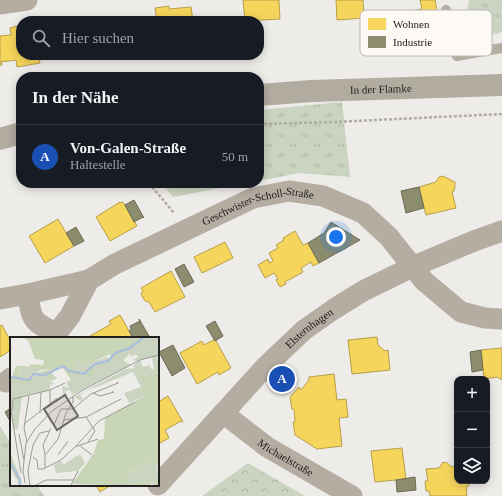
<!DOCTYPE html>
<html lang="de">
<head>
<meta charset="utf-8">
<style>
	body { margin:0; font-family:"Times New Roman",serif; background:#20242c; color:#f1f3f6 }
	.controls { position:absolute; right:12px; bottom:12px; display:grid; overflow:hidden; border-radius:8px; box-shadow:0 2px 10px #0003 }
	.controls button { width:36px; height:36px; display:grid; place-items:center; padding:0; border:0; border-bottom:1px solid #363941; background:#171b24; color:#f1f3f6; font:20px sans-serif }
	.you { position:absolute; left:336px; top:237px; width:14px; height:14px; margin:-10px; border:3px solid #fff; border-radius:50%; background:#1a73e8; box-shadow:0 0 0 6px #1a73e833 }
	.badge { display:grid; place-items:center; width:26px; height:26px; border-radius:50%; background:#db2777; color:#fff; font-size:13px; font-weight:700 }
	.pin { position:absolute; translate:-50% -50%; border:2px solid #fff; box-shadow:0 1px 4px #0006 }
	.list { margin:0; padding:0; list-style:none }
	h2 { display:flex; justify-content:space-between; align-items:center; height:52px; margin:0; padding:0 16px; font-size:17px }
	h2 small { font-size:13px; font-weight:400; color:#9ea1a6 }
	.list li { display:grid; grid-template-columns:26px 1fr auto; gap:12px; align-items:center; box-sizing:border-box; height:64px; padding:0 16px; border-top:1px solid #363941 }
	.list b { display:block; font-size:15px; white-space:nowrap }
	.list p { margin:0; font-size:13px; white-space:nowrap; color:#9ea1a6 }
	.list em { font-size:13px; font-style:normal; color:#9ea1a6 }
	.icon { flex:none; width:22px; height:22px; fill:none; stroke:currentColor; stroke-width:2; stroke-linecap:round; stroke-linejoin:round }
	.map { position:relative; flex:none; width:502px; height:496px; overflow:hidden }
	.search { position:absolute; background:#171b24; box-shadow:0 2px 10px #0003; left:16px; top:16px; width:248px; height:44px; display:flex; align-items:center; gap:10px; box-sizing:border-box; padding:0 14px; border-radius:16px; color:#9ea1a6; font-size:15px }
	.panel { position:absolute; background:#171b24; box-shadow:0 2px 10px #0003; left:16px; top:72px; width:248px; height:116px; border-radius:16px }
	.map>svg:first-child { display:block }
</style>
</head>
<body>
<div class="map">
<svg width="502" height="496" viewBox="0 0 502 496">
	<defs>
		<pattern id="grass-tufts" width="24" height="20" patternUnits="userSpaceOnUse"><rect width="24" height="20" fill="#cbd4c0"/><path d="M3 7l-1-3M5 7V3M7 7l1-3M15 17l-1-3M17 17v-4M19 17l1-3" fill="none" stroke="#aeb6a5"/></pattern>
		<pattern id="park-crowns" width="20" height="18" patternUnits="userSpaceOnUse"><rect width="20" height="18" fill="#cbd4c0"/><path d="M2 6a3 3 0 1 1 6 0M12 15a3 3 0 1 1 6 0" fill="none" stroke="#aeb6a5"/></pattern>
	</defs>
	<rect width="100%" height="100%" fill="#eeece9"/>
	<!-- grass -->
	<path fill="url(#grass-tufts)" d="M469,0H502V32L462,43Z
		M342,102L350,177L299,173L259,181V110Z
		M161,183H247L173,197Z
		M0,426L11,444V485H37L44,496H0Z"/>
	<!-- park -->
	<path fill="url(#park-crowns)" d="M248,463L305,496H202Z"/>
	<!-- homes -->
	<path fill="#f6d55c" stroke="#b69f4a" d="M243,0H279L280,19L245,21Z
		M336,0H363L364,18L337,20Z
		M420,0H435L442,38L413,43V45L400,47L395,17L407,15V12L422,9Z
		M169,6V9L191,7L193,21H157L155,8Z
		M120,18L121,21H96Z
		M21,25V55H41V58H39L40,63L17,67L16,60L1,62L2,65H0V36L11,35L10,28Z
		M443,176L455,182V187L454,191L452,192L456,208L426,215L419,187L436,182L439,177Z
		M120,202L121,203L123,202L137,226L110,241L96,217Z
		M58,219L74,246L45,263L29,236Z
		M295,231L303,245L308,243L319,263L313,266L311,262L301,268L303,272L285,282L286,284L280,287L276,280L278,279L274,273L265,278L258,265L268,259L269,263L273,261L269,253L278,248L276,245L284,240L283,238Z
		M225,242L233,258L202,273L194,257Z
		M171,271L185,297L155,312L149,302L145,301L141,294L143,291L141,288Z
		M120,315L133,338H91L90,336L111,324L109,321Z
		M2,325L11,342V350L0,357V326Z
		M377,337L378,345L385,351L388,350L390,370L352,374L348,340Z
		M215,339L231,368L219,375L218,372L197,384L180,353L202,341L204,345Z
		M502,348V380L497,377L484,379L481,350Z
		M334,374L337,400L346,399L348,417L339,418L342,446L317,449L295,435L293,422H295L294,409H292L290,397L299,387L301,390L309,380V377Z
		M168,396L183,422L181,421L165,430L169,438L158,444V402Z
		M402,448L406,479L375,482L371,451Z
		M443,462L445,463L446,462L452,467L457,466V481H468L469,486H466L467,496H430L429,491H426L425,481H428L426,469L439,468Z
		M96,485H111L100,492Z"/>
	<!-- industry -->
	<path fill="#8c8c6e" stroke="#6c6c56" d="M419,187L424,208L406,213L401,191Z
		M134,200L144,218L143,217L134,222L125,205Z
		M331,222L360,240L319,263L308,243L324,233Z
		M76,227L84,241L74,246L66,233Z
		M184,264L194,282L184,287L175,269Z
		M139,319L149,336L146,338H133L129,331L131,329L130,326L140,321Z
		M215,321L223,336L215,341L206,326Z
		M173,345L185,368L172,376L159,352Z
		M481,350L483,370L472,372L470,352Z
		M11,408V423L5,412Z
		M415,477L416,490L397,492L396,480Z"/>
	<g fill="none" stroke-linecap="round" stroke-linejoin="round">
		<!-- path -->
		<path stroke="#b1aba3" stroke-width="2.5" stroke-dasharray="3 2" stroke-linecap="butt" d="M259,124L334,122L502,114
			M149,183L174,213"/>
		<!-- service -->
		<path stroke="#b5aca2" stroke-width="10" d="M446,10L451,42L457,56L502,48"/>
		<!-- minor -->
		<g stroke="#b5aca2" stroke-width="21">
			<path d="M0,4L27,0"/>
			<path d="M28,294C31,320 33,323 57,333"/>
			<path d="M0,299L28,294L89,280"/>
			<path id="s1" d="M53,338L70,316L89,280L115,264L253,198L289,191L323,196L363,213L389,237L424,281L461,312L485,318L502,319"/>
			<path d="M6,382L11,378"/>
			<path id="s2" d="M223,413L267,447L352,496"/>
			<path id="s3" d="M158,485L266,366L304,330L334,309L363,291L412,267L474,241L502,231"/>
		</g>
		<!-- secondary -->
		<g stroke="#b2aba0" stroke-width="22">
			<path id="s4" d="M259,95L312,91L502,85"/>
			<path d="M0,139L21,133"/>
		</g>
	</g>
	<g text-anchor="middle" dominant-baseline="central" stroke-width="4" stroke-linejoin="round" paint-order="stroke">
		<!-- street labels -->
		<g font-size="11" fill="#22211f" stroke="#fdfaf5">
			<text stroke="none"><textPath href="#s4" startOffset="122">In der Flamke</textPath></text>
			<text stroke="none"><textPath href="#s1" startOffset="255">Geschwister-Scholl-Straße</textPath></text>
			<text stroke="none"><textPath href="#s3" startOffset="218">Elsternhagen</textPath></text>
			<text stroke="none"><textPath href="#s2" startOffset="77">Michaelstraße</textPath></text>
		</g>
	</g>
	<!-- overview -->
	<g transform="translate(10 337)">
		<rect width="149" height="149" fill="#eeece9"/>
		<path d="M138,0H149V18L147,19L149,34L139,42L128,31L136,49V58L119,66L114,56L131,50L123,35L74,55L70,58L73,62L71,64L64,60L116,32L124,31L123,29L130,23L133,30L140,28L141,32H144L142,20L126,24L123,23L128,20L126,17L122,20L120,17L113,23L121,28L62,58L60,53L55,54L57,58L54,61L52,49L59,51L56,45L69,39H84V29L74,36L67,35L65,25H83L97,20L98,22ZM11,29L42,31L43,32L30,33L19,41L9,40ZM30,36L44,47L40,48V53L12,59L8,92H4L0,67V45H20L23,40ZM70,117L75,126L68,134L46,136L44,128L51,124L53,128ZM146,125L149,144L119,147L117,135L130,134L133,126Z" fill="#cbd4c0"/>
		<path d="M11,0H138L102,21L100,17L83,25H65L67,35L74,36L84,29V40L69,39L61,43L53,31L43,34L42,37L47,41L42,44L35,42L30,36L23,39L20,46L0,45L6,29H11L9,40L19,41L21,37L43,32L20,30V27L33,28L34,23L25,22L18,3ZM127,30L139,42L149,34V134L146,125L134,126L130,134L117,135L119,147L149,144V149H144L143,146L136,149L62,147L84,116L88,103L94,102L95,81L136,58L133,53L136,49L126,32ZM0,115L12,145L10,149L0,130Z" fill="#c8d5b7"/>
		<path fill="none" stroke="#a6bdde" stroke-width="2" d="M0,40L19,43L24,37L35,38L53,29L59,34L74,37L85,27L98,24L105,16L120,11L134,0M0,125L10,143L9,149"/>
		<path fill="none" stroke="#9c9b98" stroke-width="1" d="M83,56L90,59L104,55H102M40,66V53M0,68L11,136M2,74L3,62L40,53L55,46M30,76L31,56M76,80L85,94L78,105M54,83L76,80L111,62M14,87L47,61M44,88L51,72H63L81,57L108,46V45L106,47M9,97L14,123M17,105L14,91L19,59M69,108L82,118M66,109L89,84L125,65M35,118L33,108L41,91M48,118L58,104M23,120L27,123L28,132H33L51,123L65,110L88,102M35,131V118L48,102L56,76L63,65V59M15,146L13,133L16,106L25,92L42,74L71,54L130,23L149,18M61,148L68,134M20,149L18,134L23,108L30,96L39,94M24,149L36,143H64M119,149H134"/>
		<path fill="#696866" fill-opacity="0.15" stroke="#696866" stroke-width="2" d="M55,58L68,79L47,93L34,72Z"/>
		<rect width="149" height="149" fill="none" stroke="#22211f" stroke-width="2"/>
	</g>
	<!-- legend -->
	<rect x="360" y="10" width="132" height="46" rx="6" fill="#fdfaf5" stroke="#bbb9b5" stroke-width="1"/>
	<rect x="368" y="18" width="18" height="12" fill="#f6d55c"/>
	<rect x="368" y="36" width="18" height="12" fill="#8c8c6e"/>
	<g font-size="11" fill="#22211f">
		<text x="393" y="28">Wohnen</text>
		<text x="393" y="46">Industrie</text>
	</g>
</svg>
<div class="controls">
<button>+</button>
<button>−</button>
<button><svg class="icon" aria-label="layers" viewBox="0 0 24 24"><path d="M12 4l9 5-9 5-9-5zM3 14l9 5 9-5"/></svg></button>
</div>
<div class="you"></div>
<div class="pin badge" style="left:282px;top:379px;background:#1a4fb4">A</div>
<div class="search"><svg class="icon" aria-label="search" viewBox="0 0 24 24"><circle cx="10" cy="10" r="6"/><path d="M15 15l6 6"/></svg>Hier suchen</div>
<section class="panel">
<h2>In der Nähe<small></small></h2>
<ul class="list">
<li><span class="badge" style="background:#1a4fb4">A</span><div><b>Von-Galen-Straße</b><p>Haltestelle</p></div><em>50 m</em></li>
</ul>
</section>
</div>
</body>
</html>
